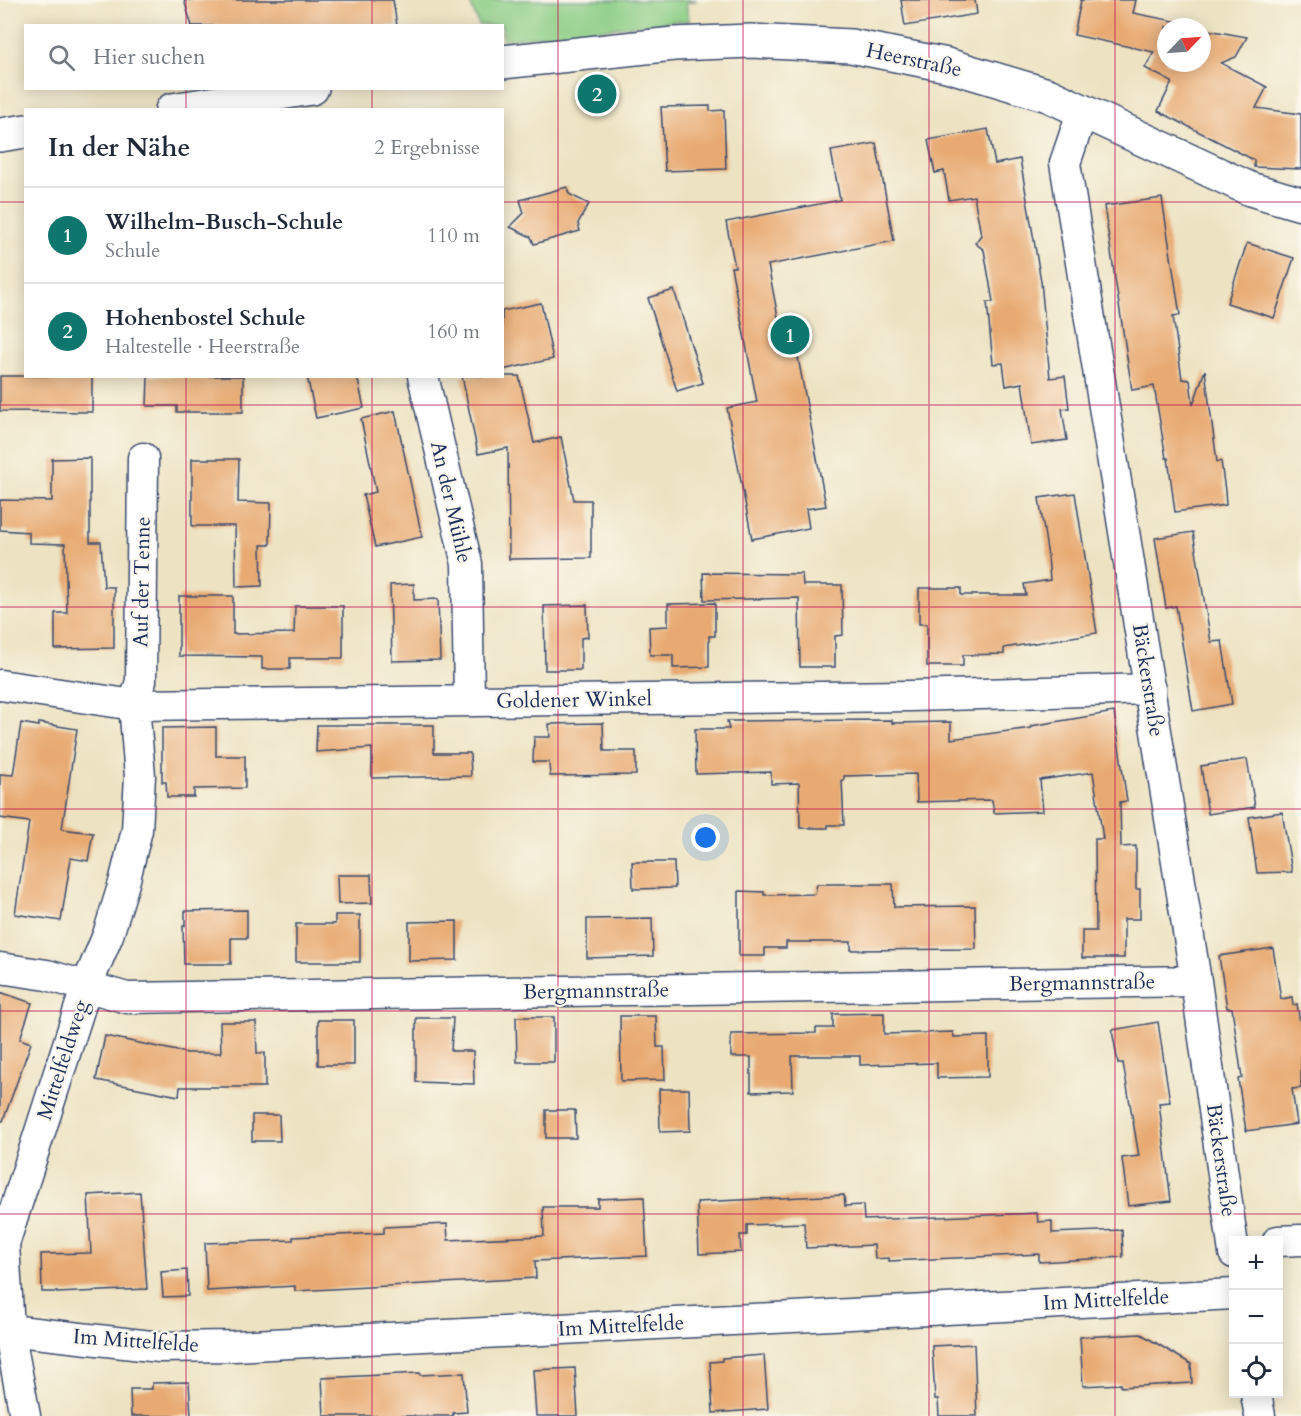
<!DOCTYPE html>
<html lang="de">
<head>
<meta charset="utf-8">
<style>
	body { margin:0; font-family:Cardo,serif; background:#f2f2f3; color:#1f2937 }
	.controls { position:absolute; right:18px; bottom:18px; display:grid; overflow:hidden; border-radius:0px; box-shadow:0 3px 15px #0003 }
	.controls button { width:54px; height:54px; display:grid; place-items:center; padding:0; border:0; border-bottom:2px solid #e0e1e3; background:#fff; color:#1f2937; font:30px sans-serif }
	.compass { position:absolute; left:1157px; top:18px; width:54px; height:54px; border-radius:50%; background:#fff; box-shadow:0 3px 15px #0003; rotate:65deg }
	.you { position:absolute; left:706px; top:838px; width:21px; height:21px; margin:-15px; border:4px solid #fff; border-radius:50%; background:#1a73e8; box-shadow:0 0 0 9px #1a73e833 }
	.badge { display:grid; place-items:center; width:39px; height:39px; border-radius:50%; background:#0f766e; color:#fff; font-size:20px; font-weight:700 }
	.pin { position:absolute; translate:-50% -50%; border:3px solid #fff; box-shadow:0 2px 6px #0006 }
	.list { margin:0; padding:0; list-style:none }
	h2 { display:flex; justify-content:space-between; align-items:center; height:78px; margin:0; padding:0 24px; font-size:26px }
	h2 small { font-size:20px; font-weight:400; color:#747a83 }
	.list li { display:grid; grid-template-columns:39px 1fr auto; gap:18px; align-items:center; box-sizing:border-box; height:96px; padding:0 24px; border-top:2px solid #e0e1e3 }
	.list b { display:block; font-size:22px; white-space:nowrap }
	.list p { margin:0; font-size:20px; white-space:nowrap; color:#747a83 }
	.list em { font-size:20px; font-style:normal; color:#747a83 }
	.icon { flex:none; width:33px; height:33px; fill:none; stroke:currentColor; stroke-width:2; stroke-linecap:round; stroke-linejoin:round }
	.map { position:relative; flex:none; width:1301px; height:1416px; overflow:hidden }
	.search { position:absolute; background:#fff; box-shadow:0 3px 15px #0003; left:24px; top:24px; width:480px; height:66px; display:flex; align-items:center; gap:15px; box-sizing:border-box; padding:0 21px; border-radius:0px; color:#747a83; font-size:22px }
	.panel { position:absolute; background:#fff; box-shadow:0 3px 15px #0003; left:24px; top:108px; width:480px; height:270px; border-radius:0px }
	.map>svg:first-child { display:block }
</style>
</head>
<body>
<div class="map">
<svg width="1301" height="1416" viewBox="0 0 1301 1416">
	<rect width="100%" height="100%" fill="#fbf7ec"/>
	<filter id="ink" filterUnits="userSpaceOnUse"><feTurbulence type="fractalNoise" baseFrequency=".0167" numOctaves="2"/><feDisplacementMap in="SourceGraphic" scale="12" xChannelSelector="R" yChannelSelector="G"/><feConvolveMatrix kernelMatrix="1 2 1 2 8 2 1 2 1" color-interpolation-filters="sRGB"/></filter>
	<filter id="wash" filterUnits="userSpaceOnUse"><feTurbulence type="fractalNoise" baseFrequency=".008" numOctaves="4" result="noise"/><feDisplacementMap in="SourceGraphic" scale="24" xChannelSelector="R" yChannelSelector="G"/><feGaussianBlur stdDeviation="1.35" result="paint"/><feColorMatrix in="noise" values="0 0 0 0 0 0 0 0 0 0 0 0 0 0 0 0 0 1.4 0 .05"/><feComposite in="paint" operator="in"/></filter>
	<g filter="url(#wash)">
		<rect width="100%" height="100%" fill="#ede3c2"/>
		<!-- green -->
		<path fill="#8dce86" stroke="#547e72" stroke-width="1.5" d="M469,0H697L686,3L689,21H677L503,40L502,26L479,25Z"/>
		<g id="blocks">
			<!-- building -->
			<path fill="#e8aa72" d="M184,0H393L397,26H192Z
				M901,0H975L977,14L905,26Z
				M1081,0H1136L1133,13L1179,22V25L1188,27H1166V63H1202V29L1247,37L1236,57L1221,63L1267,87L1256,108L1301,114V169L1254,167V160L1158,111L1172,82L1145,68L1154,52L1074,35Z
				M710,106V111L724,110L726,169L665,171L661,107Z
				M988,129L995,164L1020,159L1041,281L1050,378L1065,376L1069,408L1062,409L1067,440L1031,445L1022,383L1006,386L1003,363L993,364L987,302H993L984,250L975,243L981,235L974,196L949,200L944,171L935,173L928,140Z
				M876,143L894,241L768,265L782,338L794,336L826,506L806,509L809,528L752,539L727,408L757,402L731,267H735L726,222L840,200L831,151Z
				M567,187L569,194L589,204L578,223L580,231L534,244L531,237L510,227L524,213L520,200Z
				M1162,198L1180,315L1173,316L1182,379L1190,380L1193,405L1205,370L1217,462L1221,461L1225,491L1226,505L1175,512L1168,458H1166L1154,386L1132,390L1104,206Z
				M1247,243L1294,258L1274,318L1227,303Z
				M674,290L703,383L677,391L648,298Z
				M541,303L553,359L502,370V311Z
				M0,376H92V412L0,411Z
				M148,376H243V412H177V406H147Z
				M307,376H357L364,408L316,418Z
				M462,376H519L534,443L561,437L574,500H591V558L509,559L508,448L478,454Z
				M395,411L422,537L375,547L363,495L376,492L361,419Z
				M90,458V542H101L104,587H114V648L55,649V613H67L65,544L29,543V532L0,530V500L52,501V459Z
				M192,459H239L238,502L271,503L270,545H261L262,586L236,587L235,526H192Z
				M1075,493L1097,633L1004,648V654L963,655V666H927V624H919V588H961V595H1026L1024,584L1050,580L1048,557L1039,498Z
				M1193,532L1211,642L1222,641L1232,704L1193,711L1176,606L1166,608L1155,538Z
				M703,573L802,574L803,585H842L843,635L835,636V667H800L799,598L704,600Z
				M414,584V600L438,599L440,660L392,661L390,585Z
				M179,596H233V634L294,633L295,606H343V658H290V669H262V657L179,656Z
				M715,603V636H709V667L673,668V655H650L649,627L668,626V604Z
				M587,605L588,637L581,638V670H545L544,606Z
				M1114,712L1127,801L1120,802L1121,847L1136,846V889H1140V919H1124V958H1082V931H1096L1095,839H1103L1093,772L1040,780L1043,811L994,813L992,800L917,802L916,774L844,776V780H842L844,825H828V828H800L799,783L771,784V772L696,774L695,729H729L727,721L892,720V723L951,722V739L1031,728V726Z
				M21,723L39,726V723L77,729L62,829L93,833L88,861L71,858L61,921L15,914L29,822L0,818V774L13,775Z
				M603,723L604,751H636V775L550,776L549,762H533L534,737H550L549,724Z
				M317,725H434V753H470L471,776L372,778V748L316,752Z
				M216,727V756H245V788L194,789V797H167L166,782H162V728Z
				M1247,759L1255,807L1208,814L1201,766Z
				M1282,812L1292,872L1257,873L1249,817Z
				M632,862H674L675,888L633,889Z
				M337,875H371L372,903L338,904Z
				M817,884H893L894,907L975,906L976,949L851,950V942H786V948H765V956H739V891L764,892V895L815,894Z
				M247,910V938H231V964H184L183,926H185V911Z
				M335,915H360V962H296V924H335Z
				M652,918L653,956L587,958V919Z
				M457,921V960L409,961V922Z
				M1273,948L1281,999L1292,997L1293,1005L1297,1004L1301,1028V1088L1292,1089L1297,1124L1246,1131L1238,1079L1242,1078L1232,1008H1227L1219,956Z
				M0,992L32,1003L20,1039L31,1043L3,1121H0Z
				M884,1013V1034L953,1032L954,1037L988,1036V1077L937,1078V1063L860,1065V1056H792L793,1091L751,1092V1057H731V1034L816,1033V1028H833V1014Z
				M620,1016H656L657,1047H664L665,1080L621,1081Z
				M516,1017H554V1062H517Z
				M416,1018H453L451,1051H473L474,1084L416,1082Z
				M318,1020H354V1065H318Z
				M220,1022H256L257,1053H265V1087H180L179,1096L96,1080L105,1036L187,1053H221Z
				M1158,1022L1170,1102L1159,1103L1171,1201L1128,1206L1122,1158L1139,1156L1123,1063H1118L1112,1030Z
				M659,1089H689L690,1131L660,1132Z
				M546,1110H575L576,1138H546Z
				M252,1115H279L280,1141H252Z
				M140,1192L147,1289L57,1293V1292H42L41,1254L91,1253L88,1195Z
				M844,1195L845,1206L863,1205L864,1220L1037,1213L1038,1222L1052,1221V1233L1122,1230L1123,1257L1039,1262V1254L889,1261V1258L875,1259L874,1245L806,1248L804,1223L747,1225V1235H740L741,1252L699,1254L697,1202Z
				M644,1197L647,1256L535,1261L536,1278L295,1291V1286L207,1291L205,1243L293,1240V1237L384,1233V1227L447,1224L448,1240L544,1236L543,1207H598V1199Z
				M187,1270L188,1296L163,1297L161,1272Z
				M1141,1334L1191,1364L1192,1383L1121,1387V1384L1083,1386L1080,1337Z
				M974,1344L977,1416H939L938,1399H935L932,1346Z
				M764,1355L768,1409L713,1413L710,1362L722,1361V1358Z
				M575,1368L578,1416H536L533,1370Z
				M420,1373V1375L464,1373L467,1412L453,1413V1416H324L322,1378Z
				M189,1382L191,1416H131L130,1389H152V1383Z"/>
		</g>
	</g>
	<g filter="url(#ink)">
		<use href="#blocks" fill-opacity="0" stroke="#3a4a6d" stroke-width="1.5"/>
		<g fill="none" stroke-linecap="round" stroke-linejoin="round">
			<!-- minor casing -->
			<g stroke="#3a4a6d" stroke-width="33">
				<path id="minor" d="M1083,110L1065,163L1196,981L1234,1253
					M423,376L467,564L469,701
					M0,685L134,705L911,696L1150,689
					M0,968L47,975L127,998L1196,981
					M1278,1241L1301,1240
					M9,1330L160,1347L234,1346L1234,1294
					M1256,1394L1260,1416
					M25,1416L9,1330L4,1244L87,985L108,935L124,883L137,830L140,776L134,705L141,681L143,458"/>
			</g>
			<!-- tertiary casing -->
			<g stroke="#3a4a6d" stroke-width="36">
				<path id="tertiary" d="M502,62L674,44L751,41L851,46L947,65L1048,95L1250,189L1301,204
					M172,110L312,88
					M0,135L26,131"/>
			</g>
			<!-- minor -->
			<use href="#minor" stroke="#fff" stroke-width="30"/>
			<!-- tertiary -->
			<use href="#tertiary" stroke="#fff" stroke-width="33"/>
		</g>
	</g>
	<!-- grid -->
	<path fill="none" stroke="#c2185b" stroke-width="1.5" stroke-opacity="0.55" d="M186,0V26M372,0V26M558,0V1416M743,0V1416M929,0V1416M1115,0V1416M186,88V110M372,88V110M0,202H26M502,202H1301M186,376V1416M372,376V1416M0,405H1301M0,607H1301M0,809H1301M0,1011H1301M0,1214H1301"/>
	<g text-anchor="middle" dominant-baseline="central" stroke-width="4.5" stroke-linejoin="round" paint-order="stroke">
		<!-- street labels -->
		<g font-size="21" fill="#1b2f5e" stroke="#fbf7ec">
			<text transform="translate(914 60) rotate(12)">Heerstraße</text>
			<text transform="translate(451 502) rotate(77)">An der Mühle</text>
			<text transform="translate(142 582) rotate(-89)">Auf der Tenne</text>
			<text transform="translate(1148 680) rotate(81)">Bäckerstraße</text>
			<text transform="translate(574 700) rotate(-1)">Goldener Winkel</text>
			<text transform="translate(1082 983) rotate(-1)">Bergmannstraße</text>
			<text transform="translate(596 991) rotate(-1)">Bergmannstraße</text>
			<text transform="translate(63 1060) rotate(-72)">Mittelfeldweg</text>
			<text transform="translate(1221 1160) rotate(82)">Bäckerstraße</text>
			<text transform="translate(1106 1300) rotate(-3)">Im Mittelfelde</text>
			<text transform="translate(621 1326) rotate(-3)">Im Mittelfelde</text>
			<text transform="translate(136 1341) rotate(4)">Im Mittelfelde</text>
		</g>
	</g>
</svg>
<div class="controls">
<button>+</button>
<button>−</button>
<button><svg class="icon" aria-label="locate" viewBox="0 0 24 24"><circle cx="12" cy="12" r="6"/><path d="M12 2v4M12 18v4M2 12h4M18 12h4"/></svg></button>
</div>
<svg class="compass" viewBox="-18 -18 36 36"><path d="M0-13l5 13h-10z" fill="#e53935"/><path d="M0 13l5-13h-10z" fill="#747a83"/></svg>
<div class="you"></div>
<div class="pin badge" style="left:790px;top:335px">1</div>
<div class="pin badge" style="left:597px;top:94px">2</div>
<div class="search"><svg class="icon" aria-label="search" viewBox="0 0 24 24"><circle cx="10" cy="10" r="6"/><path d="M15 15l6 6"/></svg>Hier suchen</div>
<section class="panel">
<h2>In der Nähe<small>2 Ergebnisse</small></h2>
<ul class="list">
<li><span class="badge">1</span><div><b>Wilhelm-Busch-Schule</b><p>Schule</p></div><em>110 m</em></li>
<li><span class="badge">2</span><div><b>Hohenbostel Schule</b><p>Haltestelle · Heerstraße</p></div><em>160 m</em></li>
</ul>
</section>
</div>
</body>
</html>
